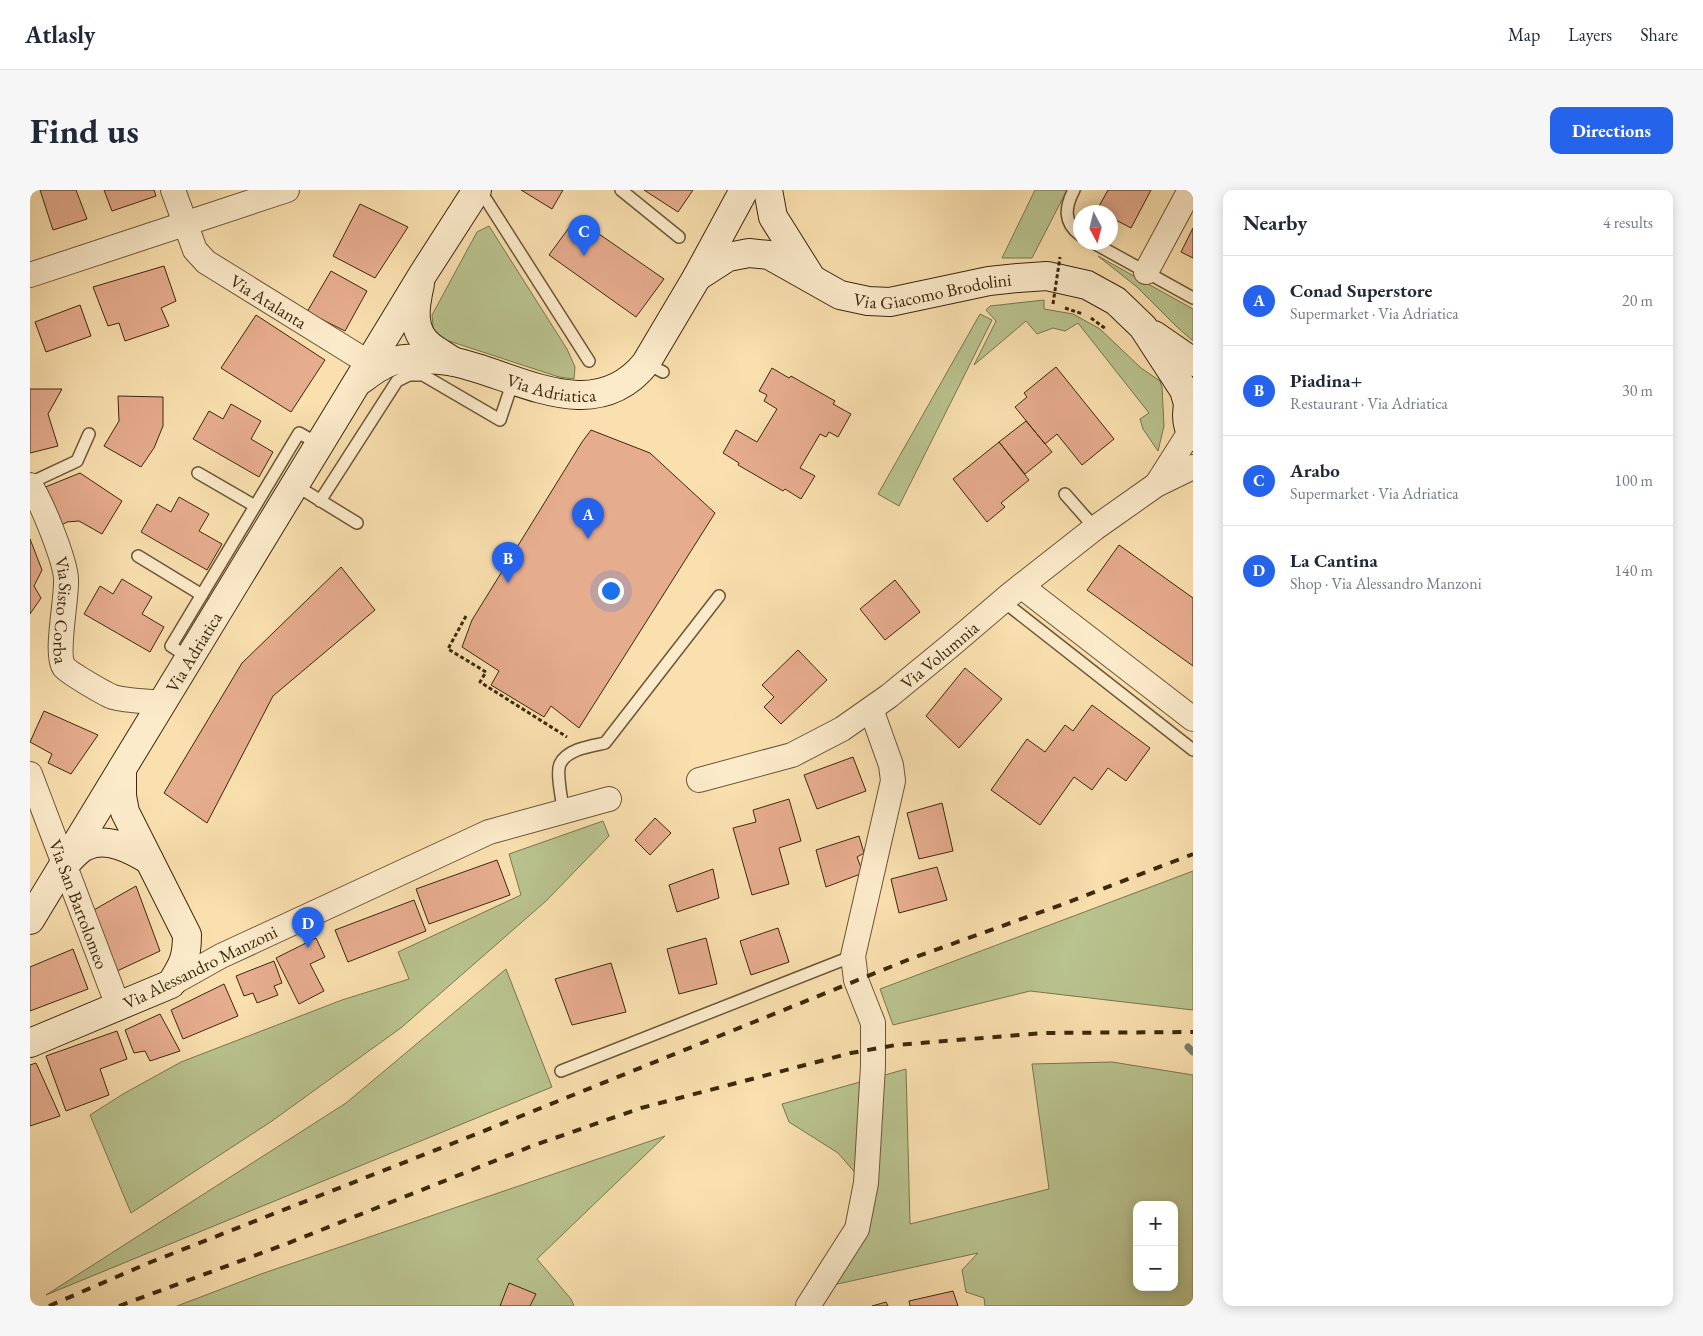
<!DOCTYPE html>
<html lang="en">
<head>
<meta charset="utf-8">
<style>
	body { margin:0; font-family:"EB Garamond",serif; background:#f6f6f7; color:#1f2937 }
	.controls { position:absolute; right:15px; bottom:15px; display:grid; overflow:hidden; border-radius:10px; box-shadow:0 2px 12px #0003 }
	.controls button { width:45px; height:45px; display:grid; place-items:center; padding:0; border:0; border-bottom:1px solid #e0e1e3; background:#fff; color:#1f2937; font:25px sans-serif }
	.compass { position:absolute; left:1043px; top:15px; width:45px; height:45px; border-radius:50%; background:#fff; box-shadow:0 2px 12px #0003; rotate:173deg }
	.you { position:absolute; left:580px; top:400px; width:18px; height:18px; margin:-12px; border:4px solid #fff; border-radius:50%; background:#1a73e8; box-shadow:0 0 0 8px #1a73e833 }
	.badge { display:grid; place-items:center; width:32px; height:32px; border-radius:50%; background:#2563eb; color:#fff; font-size:16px; font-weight:700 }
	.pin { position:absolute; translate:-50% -41px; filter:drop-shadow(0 1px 2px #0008) }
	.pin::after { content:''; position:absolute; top:26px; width:18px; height:15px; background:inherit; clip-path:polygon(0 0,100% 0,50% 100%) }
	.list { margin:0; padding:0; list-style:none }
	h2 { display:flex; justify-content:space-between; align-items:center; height:65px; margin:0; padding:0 20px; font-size:21px }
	h2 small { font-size:16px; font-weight:400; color:#747a83 }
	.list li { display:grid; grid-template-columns:32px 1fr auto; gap:15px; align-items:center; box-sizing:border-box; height:90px; padding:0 20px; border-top:1px solid #e0e1e3 }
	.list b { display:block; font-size:19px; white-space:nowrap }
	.list p { margin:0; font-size:16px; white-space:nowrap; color:#747a83 }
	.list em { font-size:16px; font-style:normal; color:#747a83 }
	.map { position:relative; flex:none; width:1163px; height:1116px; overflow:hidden; border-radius:10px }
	header { display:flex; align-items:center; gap:30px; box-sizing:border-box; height:70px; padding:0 25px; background:#fff; border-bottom:1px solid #e0e1e3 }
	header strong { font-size:24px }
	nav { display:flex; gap:28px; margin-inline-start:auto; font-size:18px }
	.intro { display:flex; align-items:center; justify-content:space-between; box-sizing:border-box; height:120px; padding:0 30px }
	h1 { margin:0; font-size:35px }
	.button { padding:12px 22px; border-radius:10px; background:#2563eb; color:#fff; font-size:18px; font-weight:700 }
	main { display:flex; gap:30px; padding:0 30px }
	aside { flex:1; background:#fff; border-radius:10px; box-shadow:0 2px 12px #0003 }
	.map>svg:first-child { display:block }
</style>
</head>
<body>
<header>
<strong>Atlasly</strong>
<nav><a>Map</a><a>Layers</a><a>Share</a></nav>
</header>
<div class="intro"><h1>Find us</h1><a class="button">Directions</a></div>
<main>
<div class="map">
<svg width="1163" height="1116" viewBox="0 0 1163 1116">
	<rect width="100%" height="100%" fill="#fae0af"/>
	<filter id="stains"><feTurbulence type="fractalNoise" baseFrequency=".004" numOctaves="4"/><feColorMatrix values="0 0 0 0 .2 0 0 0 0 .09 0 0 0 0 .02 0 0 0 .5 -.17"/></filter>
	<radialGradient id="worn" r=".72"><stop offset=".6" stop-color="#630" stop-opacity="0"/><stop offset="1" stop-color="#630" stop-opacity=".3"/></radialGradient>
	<!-- green -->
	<path fill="#b9c38f" stroke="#7a764e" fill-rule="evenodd" d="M1005,0H1037L1002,68H972Z
		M459,36L537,159L545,177L544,189L529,187L416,150L404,140L405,156L402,125L447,42Z
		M1068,66L1163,119V151L1147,137L1107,97Z
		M1014,110V119L1043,124L1070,139L1111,178L1130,191L1132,197L1134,236L1128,261L1113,239L1110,229L1119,223L1048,133L1035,141L1023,138L1007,144L996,131L944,175L966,131L956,120L960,116Z
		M950,124L962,130L869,316L848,304Z
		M573,631L579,646L516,711L372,837L242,931L101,1023L60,925L93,904L151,872L312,810L379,789L368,762L491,705L479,664Z
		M1163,681V820L1000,801L863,835L850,799Z
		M476,779L522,897L16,1105L316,913Z
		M1082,872L1163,885V1116H955L954,1108L936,1102L932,1080L948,1063L803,1095L841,1001L808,963L759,932L752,914L876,879L880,1034L1019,999L1002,874ZM1107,1015H1144V1097H1107Z
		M635,946L507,1069L541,1109L544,1116H147L231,1084Z"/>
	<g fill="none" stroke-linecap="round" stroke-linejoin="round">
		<!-- stream -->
		<path stroke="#7a8072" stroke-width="7" d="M1158,857L1163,862"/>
	</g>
	<!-- building -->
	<path fill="#e6ac8e" stroke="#3c280d" d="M10,0H46L57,29L23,40Z
		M74,0H124L126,6L82,21Z
		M491,0H533L522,19Z
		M614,0H663L648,22Z
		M1078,0H1121L1101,38L1080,27V22H1072L1067,20Z
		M330,14L378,37L345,88L303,66Z
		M546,28L634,89L606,127L519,65Z
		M1163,38V68L1151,62Z
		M134,76L146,111L131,118L139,136L95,151L89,133L78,136L63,97Z
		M301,81L337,101L315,141L277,122Z
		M50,115L61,146L16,162L5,132Z
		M226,125L295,170L261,222L191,178Z
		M1026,177L1084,249L1052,275L1027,244L1015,254L985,217L997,207L994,203Z
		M742,178L759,188L761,186L805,211L803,214L821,224L808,247L799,242L796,247L790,244L770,278L785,286L771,309L755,299L753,301L708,275L709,273L693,263L706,240L727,252L747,219L734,211L737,205L729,201Z
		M0,199H32L18,224L28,256L0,263Z
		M88,206L133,207V236L124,258L111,277L74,256L89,231Z
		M201,214L231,231L221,249L243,262L229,287L163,249L179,221L193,229Z
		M996,231L1022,262L995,284L969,252Z
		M561,240L620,263L685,323L549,538L521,516L514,527L461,495L469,481L432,457L442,430L552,252Z
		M969,252L999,290L971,313L975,317L957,332L923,289Z
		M50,283L92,311L72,344L49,331L37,332L25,339L8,300Z
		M149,307L179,324L169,341L192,354L177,380L111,342L127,314L141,322Z
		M0,349L12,380L4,396L11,408L0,424Z
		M1089,355L1163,408V476L1057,400Z
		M311,377L345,420L243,506L177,633L134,603L212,473Z
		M92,389L122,407L112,424L134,437L120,462L54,424L70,396L83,404Z
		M865,390L890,422L855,450L830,419Z
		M768,460L797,490L751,534L734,517L744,507L732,495Z
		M935,478L972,509L929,558L896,526Z
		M1062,515L1120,558L1096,591L1078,578L1062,600L1044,587L1010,635L961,600L997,549L1015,562L1035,535L1043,541Z
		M14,521L68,545L41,584L18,573L22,564L0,552Z
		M823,567L836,601L787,619L774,585Z
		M759,609L771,651L749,658L759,694L722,705L703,638L726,632L723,620Z
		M912,613L923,661L889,669L877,623Z
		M625,628L641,643L620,665L605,650Z
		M829,646L834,663L827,667L833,683L796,697L786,660Z
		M467,670L480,705L399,734L386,699Z
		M907,677L917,710L869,723L861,689Z
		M683,679L689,708L647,722L639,695Z
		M106,696L130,761L87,781L62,721Z
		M384,710L396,741L318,772L305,740Z
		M748,738L759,772L721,785L710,751Z
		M286,748L295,767L280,774L294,801L269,814L246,768Z
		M676,748L687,794L649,804L637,759Z
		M43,759L58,799L0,821V777Z
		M244,771L252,793L244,796L248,805L227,813L223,803L214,806L206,786Z
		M581,773L596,822L542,835L525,789Z
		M194,794L208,826L153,849L141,820Z
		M130,824L150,861L120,871L115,861L104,863L95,840Z
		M87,841L97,869L70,879L79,905L36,921L16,866Z
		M6,873L30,926L0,936V875Z
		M479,1093L506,1104L500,1116H470Z
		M923,1101L928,1116H880L879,1111Z
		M856,1112L858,1116H842Z"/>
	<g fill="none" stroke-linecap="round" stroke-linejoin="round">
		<!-- lane casing -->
		<g stroke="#6c5636" stroke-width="14">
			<path id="lane" d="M450,0L559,171
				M591,0L649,47
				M1044,0C1035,17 1033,32 1050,45
				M1062,52L1163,108
				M616,173L633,182
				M168,283L225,316
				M0,293L47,271L59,244
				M265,295L327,333
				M1035,304L1065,338
				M290,311L367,191L379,185H393L470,230L483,191
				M108,366L172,405
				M973,411L1163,560
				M159,468L141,456L269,243L289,254
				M533,620C532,609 526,583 530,574C537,559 561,556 575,553L689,406
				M531,881L823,766"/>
		</g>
		<!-- street casing -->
		<g stroke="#6c5636" stroke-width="26">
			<g id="street">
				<path id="s1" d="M143,0L165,60L176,72L339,173"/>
				<path d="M1116,82L1160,0"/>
				<path d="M0,85L257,0"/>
				<path d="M1127,294L1160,242"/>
				<path id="s2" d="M0,295C11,310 36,372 36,390C37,409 25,464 34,477C39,483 75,504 83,507C98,511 116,511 132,513"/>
				<path d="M991,396L1163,529"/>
				<path id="s3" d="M0,584L88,816"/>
				<path id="s4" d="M669,590L762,565L812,539L859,506L920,456L981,404L1065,338L1126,295L1163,277"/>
				<path d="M141,794L191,766L459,642L579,609"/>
				<path d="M778,1116L827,1039L836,993L843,876V833L826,790L823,766L863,591L861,575L841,519"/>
			</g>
		</g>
		<!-- secondary casing -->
		<g stroke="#3c280d" stroke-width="30">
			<g id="secondary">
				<path d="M738,0L743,27L780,86"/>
				<path id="s5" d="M667,87L698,67L719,63L739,65L810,105L838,111L860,112L959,91L988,88L1017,86L1057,95L1086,111L1113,137L1154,200L1158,214"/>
				<path d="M390,94C385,116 380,141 401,157C408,162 417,167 424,172"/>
				<path d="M1124,145L1163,172"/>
				<path id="s6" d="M331,190C340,183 349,176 360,172C372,168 386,168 398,169C407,170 416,170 425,172C488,186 564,238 616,173L667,87L714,0"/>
				<path d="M1163,203C1155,217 1155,233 1163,247"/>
				<path d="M38,671C43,666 49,659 56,656C77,646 102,660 119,670"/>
				<path id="s7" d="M0,730L393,84L447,0"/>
				<path d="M0,853L141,794C153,775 157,768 157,745L95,622L92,606V579"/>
			</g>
		</g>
		<!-- path -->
		<path stroke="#3c280d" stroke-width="3" stroke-dasharray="4 2.5" stroke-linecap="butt" d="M1035,118L1053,124
			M1061,128L1076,139
			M436,426L418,459L456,482L450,492L537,547"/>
		<!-- lane -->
		<use href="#lane" stroke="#fcebcb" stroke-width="11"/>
		<!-- street -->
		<use href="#street" stroke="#fcebcb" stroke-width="24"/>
		<!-- secondary -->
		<use href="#secondary" stroke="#fcebcb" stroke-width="28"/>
		<!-- rail -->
		<path stroke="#3c280d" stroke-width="4" stroke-dasharray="9 9" stroke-linecap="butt" d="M19,1116L121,1072L449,943L880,769L1039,712L1163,664
			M89,1116L256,1054L502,956L611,918L821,863L866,855L1014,843L1163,842"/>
		<!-- path-bridge -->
		<path stroke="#3c280d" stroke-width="3" stroke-dasharray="4 2.5" stroke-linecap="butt" d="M1023,114L1030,67"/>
	</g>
	<g text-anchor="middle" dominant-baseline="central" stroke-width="5" stroke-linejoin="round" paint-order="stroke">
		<!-- street labels -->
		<g font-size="18" fill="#3c280d" stroke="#fcebcb">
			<text stroke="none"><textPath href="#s5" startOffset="254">Via Giacomo Brodolini</textPath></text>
			<text stroke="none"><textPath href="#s1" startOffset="154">Via Atalanta</textPath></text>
			<text stroke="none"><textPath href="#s6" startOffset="200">Via Adriatica</textPath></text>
			<text stroke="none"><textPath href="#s2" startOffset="132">Via Sisto Corba</textPath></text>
			<text stroke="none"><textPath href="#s7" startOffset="314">Via Adriatica</textPath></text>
			<text stroke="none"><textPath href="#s4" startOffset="275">Via Volumnia</textPath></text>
			<text stroke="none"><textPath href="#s3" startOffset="139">Via San Bartolomeo</textPath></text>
			<text transform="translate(170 777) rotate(-26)">Via Alessandro Manzoni</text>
		</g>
	</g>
	<rect width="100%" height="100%" filter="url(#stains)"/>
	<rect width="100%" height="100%" fill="url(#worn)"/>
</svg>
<div class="controls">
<button>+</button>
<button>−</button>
</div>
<svg class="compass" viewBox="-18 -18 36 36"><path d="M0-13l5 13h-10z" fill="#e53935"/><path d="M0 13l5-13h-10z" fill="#747a83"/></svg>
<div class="you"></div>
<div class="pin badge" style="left:558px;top:349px">A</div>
<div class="pin badge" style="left:478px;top:393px">B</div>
<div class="pin badge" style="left:554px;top:66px">C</div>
<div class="pin badge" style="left:278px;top:758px">D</div>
</div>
<aside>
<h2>Nearby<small>4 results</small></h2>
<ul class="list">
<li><span class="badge">A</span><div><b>Conad Superstore</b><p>Supermarket · Via Adriatica</p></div><em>20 m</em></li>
<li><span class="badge">B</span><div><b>Piadina+</b><p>Restaurant · Via Adriatica</p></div><em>30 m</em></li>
<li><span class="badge">C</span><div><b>Arabo</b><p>Supermarket · Via Adriatica</p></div><em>100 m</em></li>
<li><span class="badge">D</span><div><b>La Cantina</b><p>Shop · Via Alessandro Manzoni</p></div><em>140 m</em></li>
</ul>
</aside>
</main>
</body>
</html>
